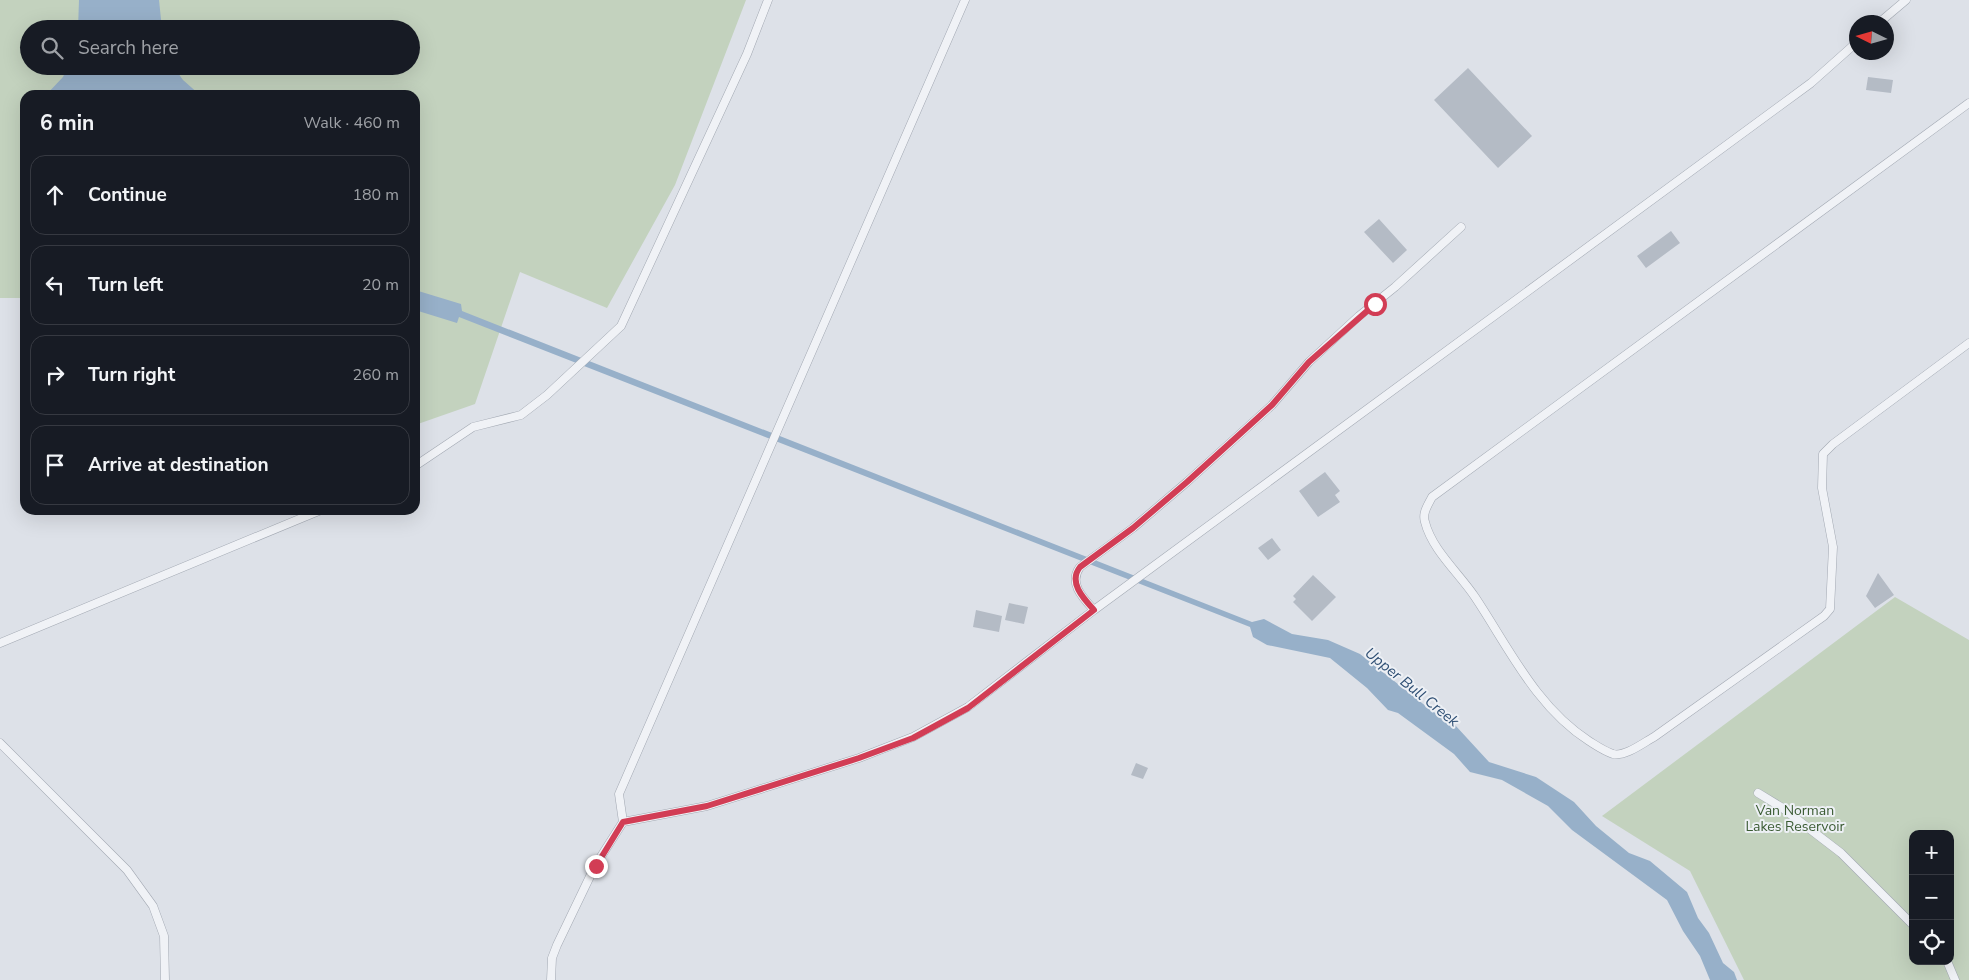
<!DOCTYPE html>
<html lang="en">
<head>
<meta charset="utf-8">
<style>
	body { margin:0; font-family:"Nunito Sans",sans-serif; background:#242831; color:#f1f3f6 }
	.controls { position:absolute; right:15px; bottom:15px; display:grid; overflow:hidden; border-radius:10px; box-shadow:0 5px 20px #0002 }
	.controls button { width:45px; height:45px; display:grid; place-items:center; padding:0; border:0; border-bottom:1px solid #363941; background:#171b24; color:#f1f3f6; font:25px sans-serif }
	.compass { position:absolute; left:1849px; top:15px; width:45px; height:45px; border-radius:50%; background:#171b24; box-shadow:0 5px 20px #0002; rotate:275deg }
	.stop { position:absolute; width:15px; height:15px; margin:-11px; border:4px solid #d23d55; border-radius:50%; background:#fff }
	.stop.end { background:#d23d55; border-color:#fff; box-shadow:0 1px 5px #0008 }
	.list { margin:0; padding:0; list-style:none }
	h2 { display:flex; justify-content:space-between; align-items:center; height:65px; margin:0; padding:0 20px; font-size:21px }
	h2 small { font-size:16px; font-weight:400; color:#9ea1a6 }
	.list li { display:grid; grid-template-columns:32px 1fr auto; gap:15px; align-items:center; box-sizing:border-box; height:80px; margin:0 10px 10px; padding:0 10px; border:1px solid #363941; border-radius:15px }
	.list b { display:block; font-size:19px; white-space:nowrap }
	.list em { font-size:16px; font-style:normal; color:#9ea1a6 }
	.icon { flex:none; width:28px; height:28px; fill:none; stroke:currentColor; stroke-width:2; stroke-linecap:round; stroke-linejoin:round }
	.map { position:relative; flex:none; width:1969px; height:980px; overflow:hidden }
	.search { position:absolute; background:#171b24; box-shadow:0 5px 20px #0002; left:20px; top:20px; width:400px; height:55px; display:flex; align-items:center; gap:12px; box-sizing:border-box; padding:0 18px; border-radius:28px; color:#9ea1a6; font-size:19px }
	.panel { position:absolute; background:#171b24; box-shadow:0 5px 20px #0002; left:20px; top:90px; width:400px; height:425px; border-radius:15px }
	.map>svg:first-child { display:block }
</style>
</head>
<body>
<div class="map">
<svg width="1969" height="980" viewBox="0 0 1969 980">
	<rect width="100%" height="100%" fill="#dde1e8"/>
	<!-- green -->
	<path fill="#c3d2be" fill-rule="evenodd" d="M0,0H746L675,185L607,308L520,272L475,404L415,425V95H25V298H0ZM29,29H411V66H29Z
		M1895,597L1969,640V980H1744L1690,871L1602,816ZM1913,834H1950V961H1913Z"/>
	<!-- water -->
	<path fill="#97b0c9" d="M79,0H159L162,29H78Z
		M68,66H173L183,80L200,95H46L63,77Z
		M415,290L461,304L462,311L1252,622L1264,619L1292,634L1328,640L1360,654L1432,711L1455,725L1489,762L1536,777L1574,802L1596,826L1629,853L1650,861L1687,892L1698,918L1709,933L1723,963L1734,972L1737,980H1710L1700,956L1683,931L1667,900L1572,830L1548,806L1502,780L1470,772L1454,754L1398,713L1388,710L1367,688L1330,658L1267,645L1253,637L1250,627L459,317L457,323L415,310Z"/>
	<!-- building -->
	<path fill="#b4bbc5" d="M1468,68L1532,136L1498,168L1434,100Z
		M1868,77L1893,80L1891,93L1866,90Z
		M1379,219L1407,250L1393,263L1364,232Z
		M1671,231L1680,243L1646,268L1637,256Z
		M1325,472L1340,491L1335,495L1340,502L1318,517L1299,491Z
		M1272,538L1281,550L1268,560L1258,548Z
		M1878,573L1894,595L1875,608L1866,596Z
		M1313,575L1336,597L1312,621L1293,602L1296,599L1293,596Z
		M1009,603L1028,607L1024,624L1005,620Z
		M976,610L1002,616L999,632L973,627Z
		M1136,763L1148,768L1143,779L1131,775Z"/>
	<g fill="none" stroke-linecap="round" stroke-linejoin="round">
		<!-- service casing -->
		<g stroke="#a2a8b2" stroke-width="9">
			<path id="service" d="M1880,22L1906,0
				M1969,103L1432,497C1428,505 1422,513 1425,522C1432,550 1459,573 1475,597C1509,648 1536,707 1589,741C1597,746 1604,751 1613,754C1625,757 1643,743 1654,737L1824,616L1830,609L1833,547L1822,488L1823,454L1833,444L1969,343
				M415,466L473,427L521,415L547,395L621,326L747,54L768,0
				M1094,610C1083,598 1068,583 1080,567L1133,528L1187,482L1272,405L1309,362L1359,316L1395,287L1461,227
				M0,643L321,510
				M0,743L127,870L153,906L164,936L165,980
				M1758,793L1781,807L1841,853L1913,925
				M623,822L707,806L859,758L913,737L968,707L1094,610L1811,83L1856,43
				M1947,961L1955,980
				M551,980L552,958L557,945L595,866L623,822L619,794L965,0"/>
		</g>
		<!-- service -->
		<use href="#service" stroke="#f0f2f6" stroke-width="8"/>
	</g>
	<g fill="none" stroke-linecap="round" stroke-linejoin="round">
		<!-- route -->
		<path stroke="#d23d55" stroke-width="6" d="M596,866L623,822L707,806L859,758L913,738L968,708L1094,610C1083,598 1068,582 1080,567L1133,528L1187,482L1272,405L1309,362L1375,304"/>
	</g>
	<g text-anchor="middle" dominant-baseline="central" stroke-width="4" stroke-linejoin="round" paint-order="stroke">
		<!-- park labels -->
		<g font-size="14" fill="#3b5b33" stroke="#edf0f5">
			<text x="1795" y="810">Van Norman<tspan x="1795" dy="16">Lakes Reservoir</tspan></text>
		</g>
		<!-- water labels -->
		<g font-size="15" font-style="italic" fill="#2f4f74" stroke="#edf0f5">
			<text transform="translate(1412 687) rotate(39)">Upper Bull Creek</text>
		</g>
	</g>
</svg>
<div class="controls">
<button>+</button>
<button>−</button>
<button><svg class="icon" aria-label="locate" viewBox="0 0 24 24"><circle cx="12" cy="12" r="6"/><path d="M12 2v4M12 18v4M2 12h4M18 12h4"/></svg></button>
</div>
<svg class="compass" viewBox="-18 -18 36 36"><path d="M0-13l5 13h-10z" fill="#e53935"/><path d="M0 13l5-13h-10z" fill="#9ea1a6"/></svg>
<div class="stop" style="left:1375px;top:304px"></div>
<div class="stop end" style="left:596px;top:866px"></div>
<div class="search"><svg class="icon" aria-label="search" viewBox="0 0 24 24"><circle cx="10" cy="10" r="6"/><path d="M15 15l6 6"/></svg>Search here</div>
<section class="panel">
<h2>6 min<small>Walk · 460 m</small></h2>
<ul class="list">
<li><svg class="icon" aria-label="ahead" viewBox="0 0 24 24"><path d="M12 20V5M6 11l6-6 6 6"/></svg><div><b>Continue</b></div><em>180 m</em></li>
<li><svg class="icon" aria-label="left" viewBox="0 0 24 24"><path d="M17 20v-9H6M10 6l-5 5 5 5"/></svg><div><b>Turn left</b></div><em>20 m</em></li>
<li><svg class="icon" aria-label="right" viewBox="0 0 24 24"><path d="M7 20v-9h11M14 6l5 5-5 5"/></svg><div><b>Turn right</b></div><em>260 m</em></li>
<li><svg class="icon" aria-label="arrive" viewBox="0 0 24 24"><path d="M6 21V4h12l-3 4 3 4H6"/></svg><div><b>Arrive at destination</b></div></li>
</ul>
</section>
</div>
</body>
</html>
